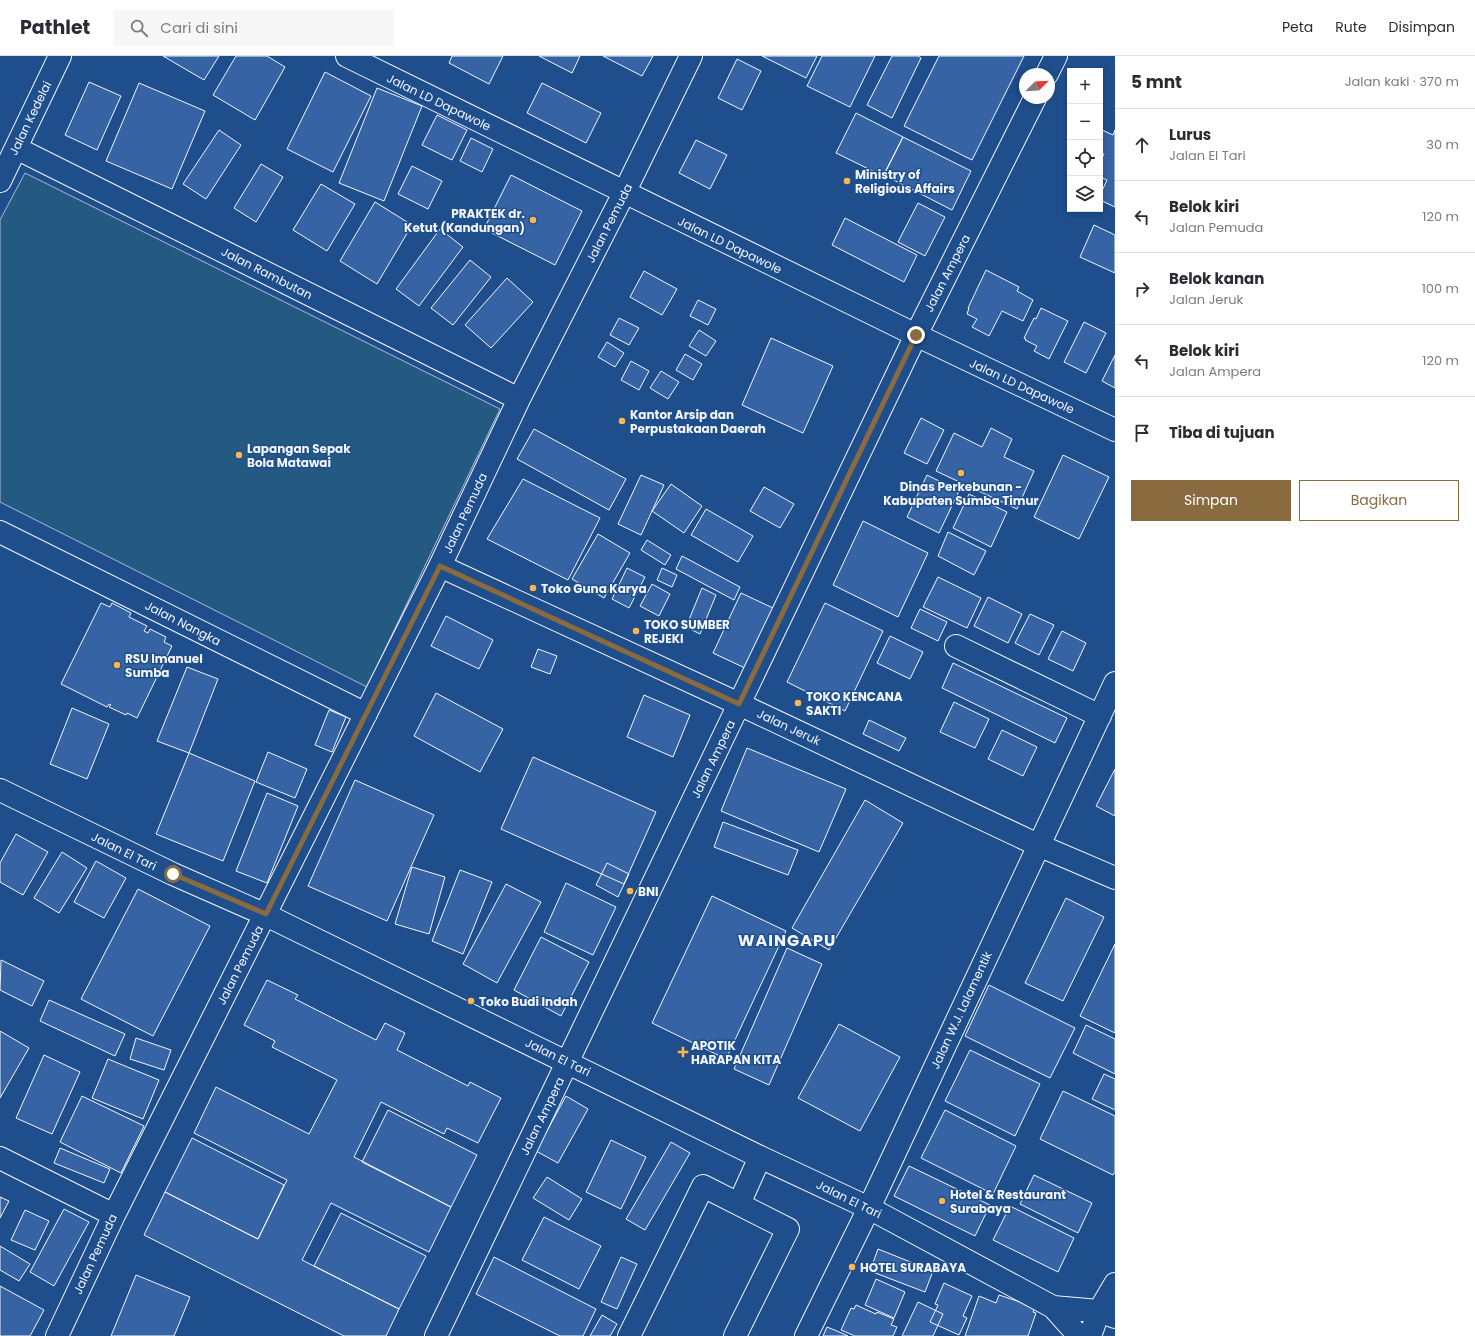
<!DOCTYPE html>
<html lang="id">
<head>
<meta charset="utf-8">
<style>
	body { margin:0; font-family:Poppins,sans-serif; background:#f7f7f7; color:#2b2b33 }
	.controls { position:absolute; right:12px; top:12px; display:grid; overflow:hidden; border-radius:0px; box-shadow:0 2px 6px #0003 }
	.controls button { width:36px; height:36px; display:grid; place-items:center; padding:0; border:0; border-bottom:1px solid #e1e1e2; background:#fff; color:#2b2b33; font:20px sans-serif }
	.compass { position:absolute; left:1019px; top:12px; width:36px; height:36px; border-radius:50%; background:#fff; box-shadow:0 2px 6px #0003; rotate:66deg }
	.stop { position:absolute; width:12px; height:12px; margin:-9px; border:3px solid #8a6a3f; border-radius:50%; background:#fff }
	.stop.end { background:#8a6a3f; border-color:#fff; box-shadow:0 1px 4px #0008 }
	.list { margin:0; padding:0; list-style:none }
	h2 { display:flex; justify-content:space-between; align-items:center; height:52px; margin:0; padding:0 16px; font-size:17px }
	h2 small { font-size:13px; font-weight:400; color:#7c7c81 }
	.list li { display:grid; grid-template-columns:26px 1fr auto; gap:12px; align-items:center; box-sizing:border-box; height:72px; padding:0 16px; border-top:1px solid #e1e1e2 }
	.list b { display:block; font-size:15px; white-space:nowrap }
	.list p { margin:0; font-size:13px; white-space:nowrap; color:#7c7c81 }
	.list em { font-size:13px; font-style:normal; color:#7c7c81 }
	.actions { display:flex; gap:8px; padding:12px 16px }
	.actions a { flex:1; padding:9px 0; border:1px solid #8a6a3f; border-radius:0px; text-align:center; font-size:14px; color:#8a6a3f }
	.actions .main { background:#8a6a3f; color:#fff }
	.icon { flex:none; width:22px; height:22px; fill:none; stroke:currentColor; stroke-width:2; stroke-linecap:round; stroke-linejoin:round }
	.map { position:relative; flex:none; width:1115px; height:1280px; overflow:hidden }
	header { display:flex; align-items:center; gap:24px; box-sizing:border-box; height:56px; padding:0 20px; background:#fff; border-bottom:1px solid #e1e1e2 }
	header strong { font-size:19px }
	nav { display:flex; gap:22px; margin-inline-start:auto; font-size:14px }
	.search { width:280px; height:36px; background:#f7f7f7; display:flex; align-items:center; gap:10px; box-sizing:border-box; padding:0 14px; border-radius:0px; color:#7c7c81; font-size:15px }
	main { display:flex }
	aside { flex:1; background:#fff }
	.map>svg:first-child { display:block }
</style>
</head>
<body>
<header>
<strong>Pathlet</strong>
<div class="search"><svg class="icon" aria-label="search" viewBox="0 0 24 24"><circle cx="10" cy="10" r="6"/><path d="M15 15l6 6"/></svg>Cari di sini</div>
<nav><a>Peta</a><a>Rute</a><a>Disimpan</a></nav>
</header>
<main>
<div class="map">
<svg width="1115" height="1280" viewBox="0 0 1115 1280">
	<rect width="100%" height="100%" fill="#1f4e8c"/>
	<!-- green -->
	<path fill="#245a82" stroke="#a8bbd7" d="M25,117L500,353L367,631L0,446V164Z"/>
	<!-- building -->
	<path fill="#3563a3" stroke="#f2f6ff" d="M163,0H219L204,24Z
		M236,0H267L285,11L255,64L213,39Z
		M452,0H503L489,28L449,7Z
		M539,0H580L572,17Z
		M603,0H653L642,20Z
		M762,0H817L806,22Z
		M822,0H875L850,51L807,30Z
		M892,0H918L921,2L892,62L867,49Z
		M939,0H1024L972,104L904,70Z
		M737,3L761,15L742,54L718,42Z
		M325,16L371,40L333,116L287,93Z
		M89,26L121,40L97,94L65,79Z
		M139,27L205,55L172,133L106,105Z
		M542,27L601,57L586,87L527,57Z
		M377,32L422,50L384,145L339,127Z
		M856,57L903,81L883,120L836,97Z
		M437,59L467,74L452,104L422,89Z
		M1100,73L1113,79L1115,74V151L1100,144V139L1107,124L1100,121V106L1104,98L1100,97Z
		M219,74L241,89L206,143L183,128Z
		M903,81L971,115L952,154L884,119Z
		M471,82L493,93L482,116L460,105Z
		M696,84L727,99L710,133L679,117Z
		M261,108L283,121L256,166L234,152Z
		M412,110L442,125L428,153L398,138Z
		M511,119L582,155L555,209L484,173Z
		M321,128L355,148L327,195L293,174Z
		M375,146L412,169L377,228L340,205Z
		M918,147L945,161L925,200L898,186Z
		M845,162L917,199L904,226L832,189Z
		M1094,169L1115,179V217L1080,201Z
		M440,173L463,191L419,250L396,233Z
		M470,204L491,221L453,269L431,252Z
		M986,214L1019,231L1017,235L1033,244L1023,265L1002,255L989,280L972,271L977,263L967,258L969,252H968Z
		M644,215L677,233L662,259L630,241Z
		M507,222L533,246L491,292L465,269Z
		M698,244L716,253L708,269L690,260Z
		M1041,252L1068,265L1049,303L1034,295L1037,290L1025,284L1026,283L1024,282L1034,262L1036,263Z
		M619,262L639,272L629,289L610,279Z
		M1084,266L1106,277L1086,317L1064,306Z
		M699,274L716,285L706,300L689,290Z
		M771,282L833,310L803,377L742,349Z
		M607,286L624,297L615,311L598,301Z
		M685,298L702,308L693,324L676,314Z
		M1115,299V332L1102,325Z
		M631,305L649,315L639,334L621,324Z
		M661,315L679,326L668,343L650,332Z
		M921,362L944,374L927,408L904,397Z
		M991,372L1012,383L1004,401L1034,415L1017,453L936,415L954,377L982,391Z
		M534,373L626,423L609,454L517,403Z
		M1063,399L1109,421L1079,483L1034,461Z
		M641,419L664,429L641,479L618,468Z
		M927,419L959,435L939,477L907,461Z
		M523,423L600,462L568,524L487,483Z
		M671,428L702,450L684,477L652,455Z
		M764,431L794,448L780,472L750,455Z
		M969,438L1007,456L991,491L953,472Z
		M706,453L753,480L738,506L691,479Z
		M863,465L928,497L898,561L833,529Z
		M948,476L986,495L974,519L938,500Z
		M598,478L630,497L604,542L572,523Z
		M647,484L671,499L665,509L641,494Z
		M682,500L740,531L734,544L676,513Z
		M627,512L645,521L629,552L612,543Z
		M662,512L677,519L672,531L657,524Z
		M938,521L981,542L967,572L923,551Z
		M652,528L670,538L659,560L640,550Z
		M702,532L716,539L700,578L686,571Z
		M741,537L773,552L745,612L713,597Z
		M988,541L1022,558L1008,587L974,570Z
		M101,547L110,551L112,547L131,557L129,561L147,570L144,575L148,577L150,573L166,581L164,586L172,590L137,662L127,657L126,659L109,651L111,649L109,648L107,651L61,628Z
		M825,547L883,575L845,655L787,626Z
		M920,553L947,566L938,585L911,572Z
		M1030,558L1054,569L1039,599L1015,587Z
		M446,560L493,584L479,613L431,590Z
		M1062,575L1086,587L1073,615L1048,603Z
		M890,580L923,596L910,623L877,607Z
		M538,593L557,600L550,618L531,611Z
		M953,607L1067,662L1055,687L942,632Z
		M187,611L218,623L189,697L157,685Z
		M436,637L503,673L480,716L414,680Z
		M644,639L690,659L673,701L627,681Z
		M954,646L989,663L975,692L940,676Z
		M72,652L109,668L87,723L50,708Z
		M329,654L346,661L332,696L315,689Z
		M869,664L906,682L899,695L863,678Z
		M1002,674L1037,691L1023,720L988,703Z
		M747,692L846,733L819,796L721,755Z
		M268,696L307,713L295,742L256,726Z
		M189,697L255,725L223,805L156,778Z
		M533,701L656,756L624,828L501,773Z
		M1115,713V760L1096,750Z
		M355,724L434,759L387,865L308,830Z
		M267,737L298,750L267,827L236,815Z
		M865,744L903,767L829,894L792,872Z
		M723,766L798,794L788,819L714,791Z
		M16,778L48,796L23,839L0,826V807Z
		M62,796L87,812L59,857L34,842Z
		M96,805L126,822L104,862L74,846Z
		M607,807L629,818L618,841L596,829Z
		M412,811L445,821L429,878L395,868Z
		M460,814L492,826L463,898L432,885Z
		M566,827L616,851L593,899L544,876Z
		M506,828L541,846L497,927L463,908Z
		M138,833L210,870L153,980L81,943Z
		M712,840L786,875L726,1003L652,967Z
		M1066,842L1104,861L1063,945L1025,927Z
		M541,881L589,906L561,960L514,934Z
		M1115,888V977L1080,960Z
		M787,892L822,908L769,1029L734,1013Z
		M1,904L44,925L32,950L0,934Z
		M267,924L298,939L295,943L376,984L385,967L405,977L397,994L468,1030L470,1026L501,1042L478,1087L447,1072L444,1078L381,1046L354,1101L451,1151L429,1196L331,1147L302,1204L399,1253L386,1280H344L144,1179L165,1136L258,1183L287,1124L194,1077L216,1031L309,1078L337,1024L272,991L275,985L244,969Z
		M989,929L1075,972L1050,1022L965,980Z
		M49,944L125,978L115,1000L40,965Z
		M839,968L900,1001L860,1075L798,1042Z
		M1086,969L1115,983V1018L1073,997Z
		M0,975L29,992L0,1042Z
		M136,982L171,994L164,1014L130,1003Z
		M970,994L1040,1028L1015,1080L945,1045Z
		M44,999L80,1016L52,1078L16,1062Z
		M108,1003L159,1024L143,1063L92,1042Z
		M1104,1018L1115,1023V1054L1092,1043Z
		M1063,1035L1115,1060V1116L1113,1119L1040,1083Z
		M82,1040L144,1070L121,1117L60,1086Z
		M566,1040L588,1053L558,1107L536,1095Z
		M388,1054L477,1099L451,1151L362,1106Z
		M945,1054L1016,1090L993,1138L921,1102Z
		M192,1082L284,1129L258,1183L165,1136Z
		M611,1084L646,1101L621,1153L586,1136Z
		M671,1086L690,1097L645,1174L626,1163Z
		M60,1092L110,1113L104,1127L54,1107Z
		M909,1110L990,1149L975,1180L894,1140Z
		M1034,1119L1092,1147L1078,1177L1020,1148Z
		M547,1121L582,1143L569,1164L533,1142Z
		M0,1141L9,1145L0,1162Z
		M1010,1150L1074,1182L1058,1216L993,1184Z
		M64,1153L89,1166L54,1230L30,1216Z
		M25,1154L49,1165L35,1194L11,1184Z
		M341,1157L426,1200L399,1253L314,1210Z
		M544,1161L601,1190L579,1233L522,1204Z
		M0,1190L30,1208L19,1225L0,1214Z
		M878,1193L933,1215L925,1236L870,1215Z
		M494,1201L596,1253L583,1280H560L476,1238Z
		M621,1201L637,1208L617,1253L601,1246Z
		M136,1219L190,1241L174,1280H111Z
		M876,1223L905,1236L894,1262L865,1249Z
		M944,1227L972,1240L963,1260L967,1262L959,1279L930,1266L938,1249L935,1248Z
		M0,1230L44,1254L30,1280H0Z
		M999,1239L1035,1251L1033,1256L1036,1257L1028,1280H965L979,1240L996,1247Z
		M918,1246L943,1258L933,1280H902Z
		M856,1249L876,1258L877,1256L894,1263L891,1269L897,1271L893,1280H855L841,1274L851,1252L854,1253Z
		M602,1259L617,1268L610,1280H590Z
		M827,1271L837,1275L848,1280H823Z"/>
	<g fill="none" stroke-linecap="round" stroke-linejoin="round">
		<!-- minor casing -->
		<g stroke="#f2f6ff" stroke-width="24">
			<path id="minor" d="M347,0L916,279L1115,374
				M1047,18L1056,0
				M16,92L519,343
				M0,125L60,0
				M0,476L366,658
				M440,510L739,648L1038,789L1115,822
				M956,590L1100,660
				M0,734L173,818L266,859L760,1101L869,1152L1053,1251L1099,1255L1115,1261
				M0,1102L114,1159
				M739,1148L760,1101
				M1053,1251L1079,1280
				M57,1280L114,1159L440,510L519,343L624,137L691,0
				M436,1280L916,279L1035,42
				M629,1280L703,1130L788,1173L735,1280
				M806,1280L869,1152L1115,627"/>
		</g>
		<!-- highway casing -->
		<g stroke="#f2f6ff" stroke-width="24">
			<path id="highway" d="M1090,1280L1099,1255L1115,1228"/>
		</g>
		<!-- minor -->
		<use href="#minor" stroke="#1f4e8c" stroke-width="22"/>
		<!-- highway -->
		<use href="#highway" stroke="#1f4e8c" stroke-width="22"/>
	</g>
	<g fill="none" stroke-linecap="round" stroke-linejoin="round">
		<!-- route -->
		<path stroke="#8a6a3f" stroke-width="5" d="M173,818L266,858L440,510L739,648L916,279"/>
	</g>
	<!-- markers -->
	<g fill="#ffb74d" stroke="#1f4e8c" stroke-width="1.5">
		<circle cx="847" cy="125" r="4"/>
		<circle cx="533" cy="164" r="4"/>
		<circle cx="622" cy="365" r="4"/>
		<circle cx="239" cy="399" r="4"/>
		<circle cx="961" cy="417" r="4"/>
		<circle cx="533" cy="532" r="4"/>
		<circle cx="636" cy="575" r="4"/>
		<circle cx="117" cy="609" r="4"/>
		<circle cx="798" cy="647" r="4"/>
		<circle cx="630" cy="835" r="4"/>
		<circle cx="471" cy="945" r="4"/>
		<path d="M681 990h4v4h4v4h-4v4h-4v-4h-4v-4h4z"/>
		<circle cx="942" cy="1145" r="4"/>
		<circle cx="852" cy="1211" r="4"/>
	</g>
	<g text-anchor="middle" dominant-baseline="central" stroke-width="3" stroke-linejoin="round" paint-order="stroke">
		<!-- street labels -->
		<g font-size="12" fill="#f2f6ff" stroke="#1f4e8c">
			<text transform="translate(439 46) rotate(26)">Jalan LD Dapawole</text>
			<text transform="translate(30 62) rotate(-64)">Jalan Kedelai</text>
			<text transform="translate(609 167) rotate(-63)">Jalan Pemuda</text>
			<text transform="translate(730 189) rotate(26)">Jalan LD Dapawole</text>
			<text transform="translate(267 217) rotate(27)">Jalan Rambutan</text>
			<text transform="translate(947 217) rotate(-63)">Jalan Ampera</text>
			<text transform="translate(1022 330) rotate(25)">Jalan LD Dapawole</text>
			<text transform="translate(465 457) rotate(-65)">Jalan Pemuda</text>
			<text transform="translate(183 567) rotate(27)">Jalan Nangka</text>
			<text transform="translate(789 671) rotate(25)">Jalan Jeruk</text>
			<text transform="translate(713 703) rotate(-64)">Jalan Ampera</text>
			<text transform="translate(124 795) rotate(26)">Jalan El Tari</text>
			<text transform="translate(240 909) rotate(-63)">Jalan Pemuda</text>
			<text transform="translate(961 954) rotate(-65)">Jalan W.J. Lalamentik</text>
			<text transform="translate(558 1001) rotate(26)">Jalan El Tari</text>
			<text transform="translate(542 1060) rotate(-64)">Jalan Ampera</text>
			<text transform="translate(849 1143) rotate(26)">Jalan El Tari</text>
			<text transform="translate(95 1198) rotate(-65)">Jalan Pemuda</text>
		</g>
		<!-- poi labels -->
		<g font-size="12" font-weight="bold" fill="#f2f6ff" stroke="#1f4e8c" text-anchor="start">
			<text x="855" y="118">Ministry of<tspan x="855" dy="14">Religious Affairs</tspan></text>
			<text x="525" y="157" text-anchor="end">PRAKTEK dr.<tspan x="525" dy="14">Ketut (Kandungan)</tspan></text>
			<text x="630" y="358">Kantor Arsip dan<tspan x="630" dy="14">Perpustakaan Daerah</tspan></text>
			<text x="247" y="392">Lapangan Sepak<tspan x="247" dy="14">Bola Matawai</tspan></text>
			<text x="961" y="430" text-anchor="middle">Dinas Perkebunan -<tspan x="961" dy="14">Kabupaten Sumba Timur</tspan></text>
			<text x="541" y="532">Toko Guna Karya</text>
			<text x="644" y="568">TOKO SUMBER<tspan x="644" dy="14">REJEKI</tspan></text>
			<text x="125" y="602">RSU Imanuel<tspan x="125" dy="14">Sumba</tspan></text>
			<text x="806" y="640">TOKO KENCANA<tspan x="806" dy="14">SAKTI</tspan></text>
			<text x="638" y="835">BNI</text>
			<text x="479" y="945">Toko Budi Indah</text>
			<text x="691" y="989">APOTIK<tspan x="691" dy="14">HARAPAN KITA</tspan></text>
			<text x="950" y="1138">Hotel &amp; Restaurant<tspan x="950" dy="14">Surabaya</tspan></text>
			<text x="860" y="1211">HOTEL SURABAYA</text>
		</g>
		<!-- district labels -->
		<g font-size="16" font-weight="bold" letter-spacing="1" fill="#f2f6ff" stroke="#1f4e8c">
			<text x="787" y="884">WAINGAPU</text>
		</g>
	</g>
</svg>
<div class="controls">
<button>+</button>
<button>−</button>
<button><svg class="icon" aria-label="locate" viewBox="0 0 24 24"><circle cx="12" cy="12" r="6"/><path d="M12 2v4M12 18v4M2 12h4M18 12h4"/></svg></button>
<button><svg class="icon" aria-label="layers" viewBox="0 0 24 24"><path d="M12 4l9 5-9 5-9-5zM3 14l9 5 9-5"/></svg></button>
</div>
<svg class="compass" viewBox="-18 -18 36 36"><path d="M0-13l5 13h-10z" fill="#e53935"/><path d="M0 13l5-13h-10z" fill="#7c7c81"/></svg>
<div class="stop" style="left:173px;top:818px"></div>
<div class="stop end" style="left:916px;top:279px"></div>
</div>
<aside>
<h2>5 mnt<small>Jalan kaki · 370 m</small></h2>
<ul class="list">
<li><svg class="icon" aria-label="ahead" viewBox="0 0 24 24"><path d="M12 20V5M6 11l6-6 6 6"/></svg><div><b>Lurus</b><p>Jalan El Tari</p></div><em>30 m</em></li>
<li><svg class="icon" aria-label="left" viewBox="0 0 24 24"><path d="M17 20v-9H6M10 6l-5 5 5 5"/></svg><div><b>Belok kiri</b><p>Jalan Pemuda</p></div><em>120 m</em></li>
<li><svg class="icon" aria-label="right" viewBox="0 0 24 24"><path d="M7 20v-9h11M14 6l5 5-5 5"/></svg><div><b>Belok kanan</b><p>Jalan Jeruk</p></div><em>100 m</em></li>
<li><svg class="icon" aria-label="left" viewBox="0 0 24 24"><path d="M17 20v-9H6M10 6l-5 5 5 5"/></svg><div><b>Belok kiri</b><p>Jalan Ampera</p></div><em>120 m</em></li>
<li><svg class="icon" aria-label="arrive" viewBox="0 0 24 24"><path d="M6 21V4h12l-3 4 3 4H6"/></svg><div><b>Tiba di tujuan</b></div></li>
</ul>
<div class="actions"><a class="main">Simpan</a><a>Bagikan</a></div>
</aside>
</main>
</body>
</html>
